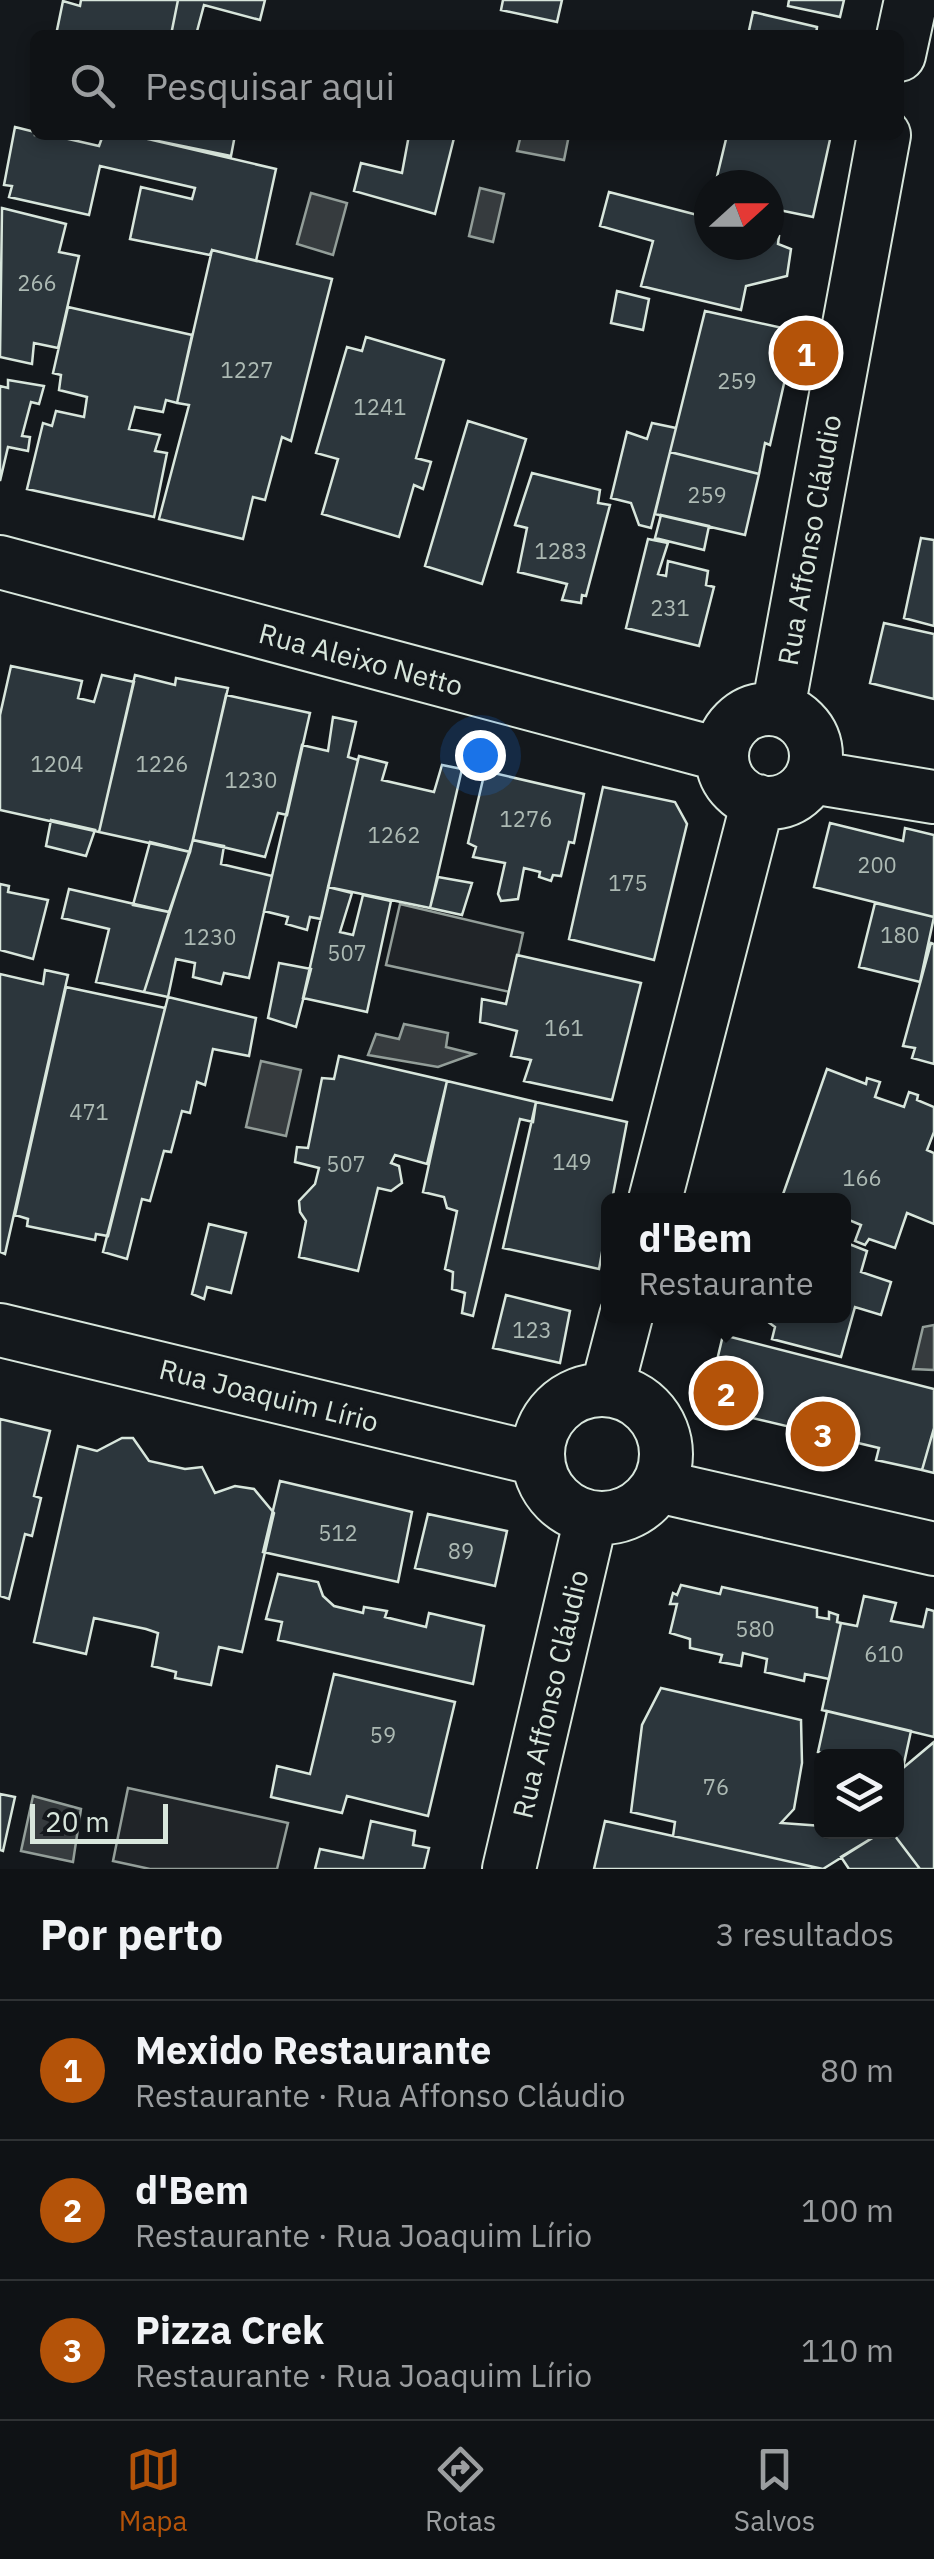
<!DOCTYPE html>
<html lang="pt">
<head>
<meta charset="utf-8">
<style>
	body { margin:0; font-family:"IBM Plex Sans",sans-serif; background:#1d2022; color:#f1f3f6 }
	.controls { position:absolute; right:30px; bottom:30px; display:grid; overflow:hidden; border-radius:15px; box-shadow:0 5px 15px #0003 }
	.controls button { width:90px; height:90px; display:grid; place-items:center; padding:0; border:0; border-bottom:2px solid #2f3234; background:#0f1215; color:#f1f3f6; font:50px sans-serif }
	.compass { position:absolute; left:694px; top:170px; width:90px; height:90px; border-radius:50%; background:#0f1215; box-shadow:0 5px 15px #0003; rotate:69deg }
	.scale { position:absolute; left:30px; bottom:25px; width:138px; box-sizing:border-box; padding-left:10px; border:5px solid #d8e6dc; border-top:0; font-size:28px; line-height:35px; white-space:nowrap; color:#d8e6dc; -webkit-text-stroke:8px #14181c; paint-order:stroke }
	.you { position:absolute; left:480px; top:755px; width:35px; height:35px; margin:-25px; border:8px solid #fff; border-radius:50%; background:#1a73e8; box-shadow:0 0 0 15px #1a73e833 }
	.badge { display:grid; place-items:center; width:65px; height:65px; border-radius:50%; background:#b45309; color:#fff; font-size:32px; font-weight:700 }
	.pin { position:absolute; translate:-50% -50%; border:5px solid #fff; box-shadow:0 2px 10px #0006 }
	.popup { position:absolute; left:601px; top:1193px; width:250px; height:130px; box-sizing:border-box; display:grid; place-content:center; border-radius:15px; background:#0f1215; filter:drop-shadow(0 2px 8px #0005); font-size:32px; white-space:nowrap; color:#9b9ea0 }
	.popup b { font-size:38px; color:#f1f3f6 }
	.popup::after { content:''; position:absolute; left:50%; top:100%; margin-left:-20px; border:20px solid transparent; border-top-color:#0f1215 }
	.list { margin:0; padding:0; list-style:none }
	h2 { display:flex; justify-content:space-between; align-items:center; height:130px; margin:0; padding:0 40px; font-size:42px }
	h2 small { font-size:32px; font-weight:400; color:#9b9ea0 }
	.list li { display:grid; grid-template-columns:65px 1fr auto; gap:30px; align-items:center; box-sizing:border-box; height:140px; padding:0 40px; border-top:2px solid #2f3234 }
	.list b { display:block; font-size:38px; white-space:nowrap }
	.list p { margin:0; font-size:32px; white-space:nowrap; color:#9b9ea0 }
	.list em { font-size:32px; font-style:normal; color:#9b9ea0 }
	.icon { flex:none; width:55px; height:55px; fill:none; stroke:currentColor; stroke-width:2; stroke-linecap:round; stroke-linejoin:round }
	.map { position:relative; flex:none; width:934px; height:1869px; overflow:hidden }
	.search { position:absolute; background:#0f1215; box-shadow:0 5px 15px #0003; left:30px; right:30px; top:30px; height:110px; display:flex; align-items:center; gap:25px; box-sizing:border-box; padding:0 35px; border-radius:15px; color:#9b9ea0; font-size:38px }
	.sheet { height:550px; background:#0f1215 }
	nav { display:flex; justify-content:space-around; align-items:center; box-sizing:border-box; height:140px; border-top:2px solid #2f3234; background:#0f1215; font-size:28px; color:#9b9ea0 }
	nav a { display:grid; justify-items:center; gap:5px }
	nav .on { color:#b45309 }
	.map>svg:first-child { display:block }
</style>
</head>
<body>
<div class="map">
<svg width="934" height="1869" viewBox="0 0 934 1869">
	<rect width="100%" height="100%" fill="#14181c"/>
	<!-- green -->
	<path fill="#202428" stroke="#939e99" stroke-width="2.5" d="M400,904L523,933L510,992L386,965Z
		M128,1788L288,1823L277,1869H150L113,1861Z"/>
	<!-- water -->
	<path fill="#363b3e" stroke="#939e99" stroke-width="2.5" d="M521,135H569L564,160L517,151Z
		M480,188L504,194L493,242L469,236Z
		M311,193L347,203L333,255L297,244Z
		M404,1024L448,1033L446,1047L474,1054L438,1067L368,1055L376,1034L399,1039Z
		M261,1061L301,1070L286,1136L246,1127Z
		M934,1325V1370L913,1369L923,1327Z
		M33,1796L81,1809L73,1862L21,1851Z"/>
	<!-- building -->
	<path fill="#2c363c" stroke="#d8e6dc" stroke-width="2.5" d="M81,0H178L171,35H56L63,1L80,6Z
		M178,0H265L260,20L204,5L196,35H171Z
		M503,0H562L557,22L501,10Z
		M789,0H844L840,17L788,6Z
		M753,12L817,27L816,35H748Z
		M15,127L35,132V135H51L99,146L103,135H131L276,169L256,261L212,250L210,255L130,239L141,187L192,199L195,188L100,166L89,215L9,197L12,186L4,185Z
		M149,135H235L231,156L148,139Z
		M409,135L454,138L435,214L354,191L361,163L402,173Z
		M727,135H831L813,217L769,208V185H715Z
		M609,192L709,218V245H769V234L779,236L778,244L791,249L787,276L746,286L741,310L641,286L653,241L600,226Z
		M2,208L66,224L59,252L79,256L58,348L34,343L32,364L0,357Z
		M212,250L332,279L291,441L282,437L265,500L253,497L243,539L159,519L189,405L177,403Z
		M617,291L649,299L643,330L611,323Z
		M68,307L192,335L177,403L166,400L163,412L135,407L129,429L160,435L155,451L167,453L154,517L27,489L43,423L52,426L56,411L84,417L87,397L59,390L61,375L53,373Z
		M705,311L796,331L770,445L765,443L759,474L670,452Z
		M366,337L444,360L416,458L431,462L423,489L414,485L399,537L322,514L338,459L316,453L347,347L362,351Z
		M8,380L44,386L39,404L31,402L22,436L30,437L28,451L8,447L0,481V386L8,388Z
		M468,421L526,439L482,584L425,566Z
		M652,423L676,428L651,528L639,525L631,503L611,498L627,432L647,439Z
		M670,452L759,474L745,535L655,514Z
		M532,473L600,490L598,503L610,505L586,596L582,595L581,603L562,600L567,584L518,572L527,528L515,525Z
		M661,515L709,526L704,550L655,538Z
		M921,538L934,540V626L904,618Z
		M648,539L668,543L658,574L666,576L668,561L708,571L706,585L714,587L699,646L626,628Z
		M884,623L934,634V699L870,683Z
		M11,666L82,681L78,698L94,702L102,675L134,682L99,832L0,810V715Z
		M135,675L175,685L176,678L228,688L190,852L99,832Z
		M226,695L310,713L287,815L278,813L265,857L193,840Z
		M333,717L356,722L348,757L358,760L321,919L310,917L307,930L286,924L288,917L264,911L302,745L328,751Z
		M359,756L387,763L382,780L434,792L442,765L462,769L430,908L328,887Z
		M485,771L584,794L574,843L569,842L561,876L553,875L551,881L539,877L540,872L524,868L518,899L501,901L498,894L505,863L473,857L476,847L468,843Z
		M603,787L675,802L687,824L654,960L569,939Z
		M51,820L95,830L86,856L46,846Z
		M830,823L903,841L905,828L934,835V917L814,887Z
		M193,840L224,846L221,864L272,876L249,978L224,973L221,984L193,977L195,963L176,959L168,997L144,992Z
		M150,842L190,852L169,912L133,905Z
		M438,877L472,883L462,915L430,908Z
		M0,884L9,886L8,892L48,900L33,959L0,950Z
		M328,887L352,893L340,932L353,935L363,895L391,901L367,1012L303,998Z
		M69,889L169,912L144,992L96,982L109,929L62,918Z
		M875,903L934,917L920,982L859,967Z
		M931,943L934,944V1064L912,1058L915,1048L903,1046Z
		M517,955L641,983L612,1100L524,1081L531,1060L511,1056L517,1031L480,1022L482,999L506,1004Z
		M279,963L311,969L296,1027L268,1018Z
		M45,970L68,975L5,1254L0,1252V974L43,984Z
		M66,987L165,1008L108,1236L96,1234L95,1240L27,1226L28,1219L15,1215Z
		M168,997L256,1018L249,1056L213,1049L205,1085L197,1082L190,1113L182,1111L171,1152L164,1151L150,1201L142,1199L127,1259L103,1252Z
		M339,1056L447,1081L427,1164L395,1155L391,1163L399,1166L402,1183L391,1191L378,1188L358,1271L299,1257L306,1221L300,1212L299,1201L315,1184L319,1168L295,1162L297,1147L308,1148L322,1078L334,1079Z
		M827,1069L866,1084L867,1078L880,1082L875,1097L904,1107L909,1092L918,1095L917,1100L934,1107V1132L927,1150L934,1153V1224L907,1213L895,1248L869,1239L865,1245L855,1241L861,1225L844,1218V1200H781Z
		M447,1081L536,1102L533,1122L520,1119L473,1316L462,1313L465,1293L452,1289L453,1272L445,1269L457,1211L447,1208L444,1197L423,1192Z
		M536,1102L627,1122L612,1200H608V1219L599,1269L503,1248Z
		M209,1224L246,1233L231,1293L207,1287L204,1299L192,1294Z
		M844,1242L867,1251L861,1272L891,1282L881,1315L855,1307L841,1357L772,1339L775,1327L760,1316H844Z
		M506,1295L570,1311L560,1363L493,1348Z
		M723,1335L934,1389V1428L922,1470L876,1460L879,1448L706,1407Z
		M0,1419L50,1431L34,1496L41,1498L32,1536L25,1534L9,1599L0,1596Z
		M934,1428V1473L922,1470Z
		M122,1438H133L149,1461L185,1469L202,1467L215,1493L235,1486L254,1489L274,1513L242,1652L219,1647L211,1685L175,1678L176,1672L152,1666L158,1633L146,1629L94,1618L86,1654L34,1642L78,1446L97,1451Z
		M280,1481L412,1512L398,1582L263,1552Z
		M428,1514L507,1531L495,1586L415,1568Z
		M278,1574L318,1582L323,1596L334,1606L363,1613L364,1607L387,1611L385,1617L426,1627L429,1613L484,1626L473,1684L278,1640L282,1622L266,1619Z
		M681,1585L720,1594L722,1587L817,1608V1617L829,1619V1612L838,1615L837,1622L841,1623L829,1679L805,1674L804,1681L765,1672L767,1659L743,1653L741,1666L720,1662L722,1655L690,1648V1639L670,1633L677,1604H670L673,1593L677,1595Z
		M864,1596L896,1603L891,1621L923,1627L927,1609L934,1611V1737L822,1710L841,1623L857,1626Z
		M334,1674L455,1702L428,1816L347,1796L342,1813L271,1797L277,1766L310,1774Z
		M661,1688L801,1720L802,1763L794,1809L781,1823L822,1826V1832H882L823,1869L673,1836L675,1822L631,1812L642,1725Z
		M827,1711L911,1731L903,1768L896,1767V1756H842L818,1752Z
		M934,1742V1869H920L892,1832H896V1797L903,1768Z
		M0,1794L15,1797L3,1851L0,1850Z
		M371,1821L415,1831L413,1845L429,1848L424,1869H315L320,1849L363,1858Z
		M605,1821L673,1836L823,1869H594Z
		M882,1832H892L920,1869H849L841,1857Z"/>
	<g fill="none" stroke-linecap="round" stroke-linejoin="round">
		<!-- minor casing -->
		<g stroke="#d8e6dc" stroke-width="56">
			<path id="minor" d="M899,55L911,0
				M0,562L722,755
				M778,709L884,135
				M722 756a47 47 0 1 1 94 0a47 47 0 1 1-94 0Z
				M812,777L934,797
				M655,1200L758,801
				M0,1330L537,1459
				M607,1389L626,1316
				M538 1454a64 64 0 1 1 128 0a64 64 0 1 1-128 0Z
				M658,1486L934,1549
				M509,1869L591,1518"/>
		</g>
		<!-- minor -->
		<use href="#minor" stroke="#14181c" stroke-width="52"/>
	</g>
	<g text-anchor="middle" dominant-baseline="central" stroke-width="8" stroke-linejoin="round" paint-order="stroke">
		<!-- number labels -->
		<g font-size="22" fill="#adbab4">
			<text x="37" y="282">266</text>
			<text x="247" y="369">1227</text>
			<text x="737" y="380">259</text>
			<text x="380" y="406">1241</text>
			<text x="707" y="494">259</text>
			<text x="561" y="550">1283</text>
			<text x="670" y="607">231</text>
			<text x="57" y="763">1204</text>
			<text x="162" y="763">1226</text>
			<text x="251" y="779">1230</text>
			<text x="526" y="818">1276</text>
			<text x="394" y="834">1262</text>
			<text x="877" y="864">200</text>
			<text x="628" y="882">175</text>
			<text x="900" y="934">180</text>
			<text x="210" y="936">1230</text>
			<text x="347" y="952">507</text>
			<text x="564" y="1027">161</text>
			<text x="89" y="1111">471</text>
			<text x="572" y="1161">149</text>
			<text x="346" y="1163">507</text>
			<text x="862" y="1177">166</text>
			<text x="532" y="1329">123</text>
			<text x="338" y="1532">512</text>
			<text x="461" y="1550">89</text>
			<text x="755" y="1628">580</text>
			<text x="884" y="1653">610</text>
			<text x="383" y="1734">59</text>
			<text x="716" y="1786">76</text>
		</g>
		<!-- street labels -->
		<g font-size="28" fill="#d8e6dc" stroke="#14181c">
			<text transform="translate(809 540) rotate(-80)">Rua Affonso Cláudio</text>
			<text transform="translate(361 659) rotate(15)">Rua Aleixo Netto</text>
			<text transform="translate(269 1395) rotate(14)">Rua Joaquim Lírio</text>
			<text transform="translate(550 1694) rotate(-77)">Rua Affonso Cláudio</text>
		</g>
	</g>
</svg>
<div class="controls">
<button><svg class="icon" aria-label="layers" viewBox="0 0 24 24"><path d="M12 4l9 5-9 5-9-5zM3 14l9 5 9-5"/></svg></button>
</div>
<svg class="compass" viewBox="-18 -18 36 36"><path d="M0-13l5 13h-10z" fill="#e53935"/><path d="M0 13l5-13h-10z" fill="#9b9ea0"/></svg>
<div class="scale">20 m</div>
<div class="you"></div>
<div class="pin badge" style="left:806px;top:353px">1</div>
<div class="pin badge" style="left:726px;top:1393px">2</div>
<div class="popup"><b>d'Bem</b>Restaurante</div>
<div class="pin badge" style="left:823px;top:1434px">3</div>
<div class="search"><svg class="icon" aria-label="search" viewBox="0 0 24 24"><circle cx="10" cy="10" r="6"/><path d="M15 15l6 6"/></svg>Pesquisar aqui</div>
</div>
<section class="sheet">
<h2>Por perto<small>3 resultados</small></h2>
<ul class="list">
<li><span class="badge">1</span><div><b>Mexido Restaurante</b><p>Restaurante · Rua Affonso Cláudio</p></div><em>80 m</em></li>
<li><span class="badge">2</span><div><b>d'Bem</b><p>Restaurante · Rua Joaquim Lírio</p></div><em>100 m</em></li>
<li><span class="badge">3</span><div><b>Pizza Crek</b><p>Restaurante · Rua Joaquim Lírio</p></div><em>110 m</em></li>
</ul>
</section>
<nav>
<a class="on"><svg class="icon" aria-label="map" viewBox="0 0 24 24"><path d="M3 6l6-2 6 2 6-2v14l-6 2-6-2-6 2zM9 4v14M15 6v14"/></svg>Mapa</a>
<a><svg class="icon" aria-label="directions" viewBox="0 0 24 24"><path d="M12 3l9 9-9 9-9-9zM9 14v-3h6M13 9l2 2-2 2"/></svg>Rotas</a>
<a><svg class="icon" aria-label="saved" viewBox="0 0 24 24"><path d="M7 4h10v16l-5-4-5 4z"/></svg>Salvos</a>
</nav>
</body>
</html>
